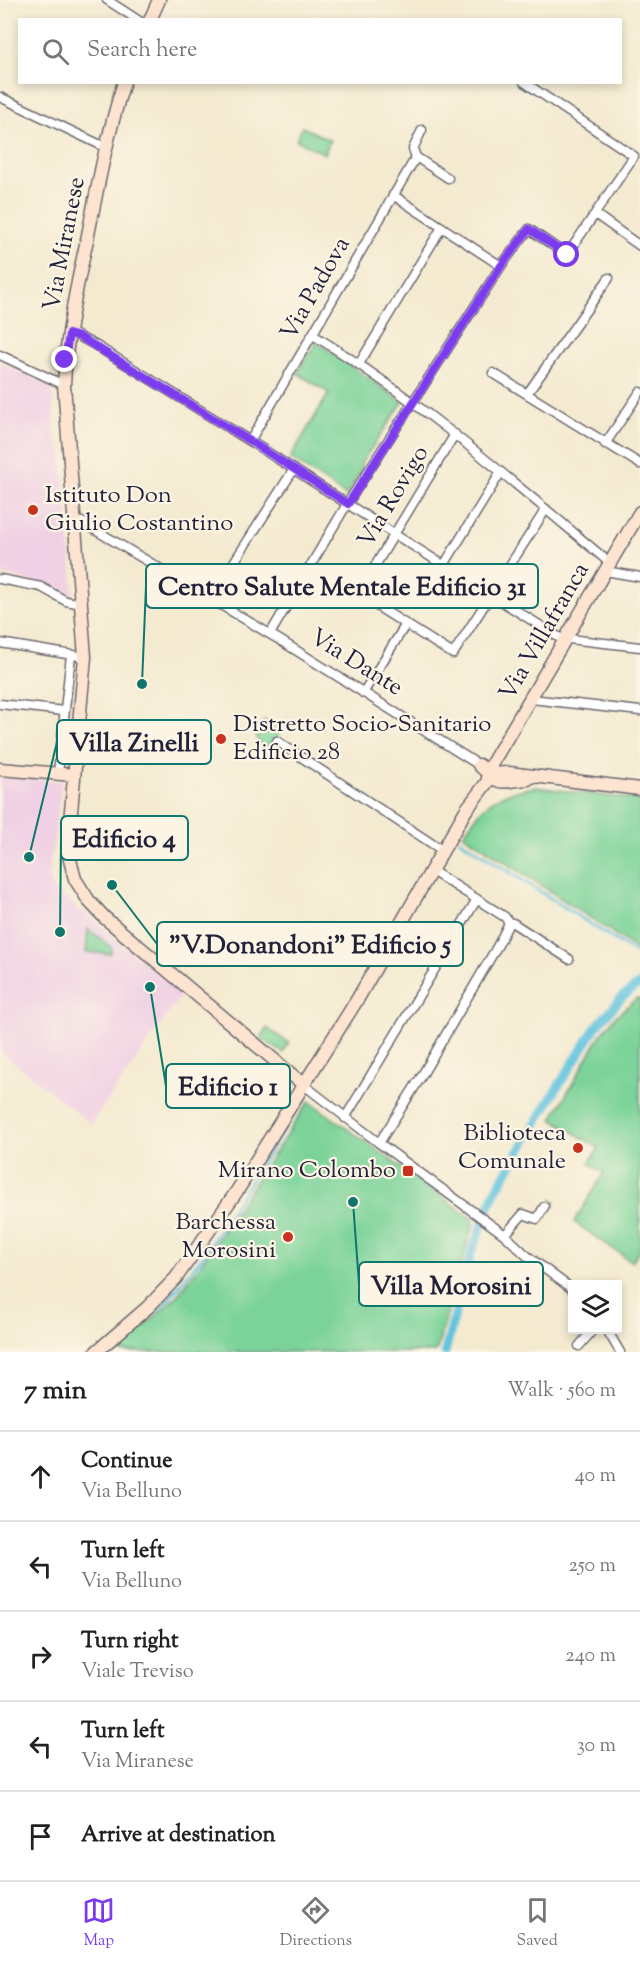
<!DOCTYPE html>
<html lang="en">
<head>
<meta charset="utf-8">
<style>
	body { margin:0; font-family:"Sorts Mill Goudy",serif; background:#f6f6f6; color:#222 }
	.controls { position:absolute; right:18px; bottom:18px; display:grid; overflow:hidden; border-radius:0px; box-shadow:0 3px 9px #0003 }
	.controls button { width:54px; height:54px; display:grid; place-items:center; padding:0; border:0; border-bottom:2px solid #e0e0e0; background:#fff; color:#222; font:30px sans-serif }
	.stop { position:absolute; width:18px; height:18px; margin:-14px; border:4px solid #7c3aed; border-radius:50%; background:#fff }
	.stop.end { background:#7c3aed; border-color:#fff; box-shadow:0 2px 6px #0008 }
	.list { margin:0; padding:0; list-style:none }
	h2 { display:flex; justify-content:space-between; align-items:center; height:78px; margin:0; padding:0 24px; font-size:26px }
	h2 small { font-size:20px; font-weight:400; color:#767676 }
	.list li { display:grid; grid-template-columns:39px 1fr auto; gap:18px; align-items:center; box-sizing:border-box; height:90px; padding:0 24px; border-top:2px solid #e0e0e0 }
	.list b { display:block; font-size:22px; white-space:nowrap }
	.list p { margin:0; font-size:20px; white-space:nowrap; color:#767676 }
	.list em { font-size:20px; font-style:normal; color:#767676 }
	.icon { flex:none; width:33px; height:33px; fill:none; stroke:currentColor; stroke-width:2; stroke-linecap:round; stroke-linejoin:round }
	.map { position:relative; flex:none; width:640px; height:1352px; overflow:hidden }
	.search { position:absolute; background:#fff; box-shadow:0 3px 9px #0003; left:18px; right:18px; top:18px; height:66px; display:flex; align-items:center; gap:15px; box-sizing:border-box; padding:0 21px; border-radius:0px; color:#767676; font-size:22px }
	.sheet { height:528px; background:#fff }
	nav { display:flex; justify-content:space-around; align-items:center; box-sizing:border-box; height:84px; border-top:2px solid #e0e0e0; background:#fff; font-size:16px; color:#767676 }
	nav a { display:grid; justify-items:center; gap:3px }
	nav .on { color:#7c3aed }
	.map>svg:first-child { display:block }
</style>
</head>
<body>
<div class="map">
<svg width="640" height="1352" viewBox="0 0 640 1352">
	<rect width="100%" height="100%" fill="#fcf5e5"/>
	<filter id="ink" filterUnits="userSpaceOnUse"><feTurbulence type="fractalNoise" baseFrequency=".0167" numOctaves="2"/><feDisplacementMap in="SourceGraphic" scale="12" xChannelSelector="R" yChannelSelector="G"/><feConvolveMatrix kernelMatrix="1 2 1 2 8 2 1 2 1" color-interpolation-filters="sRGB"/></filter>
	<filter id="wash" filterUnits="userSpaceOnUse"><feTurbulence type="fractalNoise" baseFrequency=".008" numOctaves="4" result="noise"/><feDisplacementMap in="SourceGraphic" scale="24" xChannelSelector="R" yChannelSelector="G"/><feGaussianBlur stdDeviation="1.35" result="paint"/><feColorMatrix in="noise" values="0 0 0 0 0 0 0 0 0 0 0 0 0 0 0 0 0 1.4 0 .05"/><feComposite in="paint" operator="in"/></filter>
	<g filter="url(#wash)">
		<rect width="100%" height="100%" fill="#f4ead0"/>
		<!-- built -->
		<path fill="#f0d0e4" d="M0,362L52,388L56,443L61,446L74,596L73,597L69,598L40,584L0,574Z
			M0,776L62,781L48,879L52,881V889L73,903L77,910L85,912L182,994L91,1124L0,1051Z"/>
		<!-- green -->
		<path fill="#7bd399" stroke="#4e7a6a" stroke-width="1.5" d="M302,127L330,140L325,154L296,140Z
			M316,342L403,402L360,465L363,467L346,496L290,458L329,393L297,373Z
			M264,720L274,727L279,735L273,743L265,748L259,744L256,735Z
			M535,787L640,800V952L606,928L463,834C488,800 492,795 535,787Z
			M88,929L110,946L112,951L110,954L86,952Z
			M636,999H640V1249L632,1262L574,1222L604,1173L589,1163L599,1148L552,1119L600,1036L615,1017Z
			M267,1028L289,1043L283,1053L261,1038Z
			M309,1101L474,1220L436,1352H117L176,1297L197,1270Z"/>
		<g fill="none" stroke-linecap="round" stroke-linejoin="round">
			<!-- stream -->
			<path stroke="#61c3df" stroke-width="3" d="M460,840L640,956
				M112,1352L168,1300L203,1256L304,1097"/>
			<!-- canal -->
			<path stroke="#61c3df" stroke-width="9" d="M445,1352L472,1250L495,1192L557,1088L596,1027L622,997L640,984"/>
		</g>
	</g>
	<g filter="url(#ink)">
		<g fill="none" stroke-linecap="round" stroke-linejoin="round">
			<!-- street-tunnel -->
			<path stroke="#cac2b2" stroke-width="8" stroke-dasharray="8 4" stroke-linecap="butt" d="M544,1207L550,1198"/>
			<!-- street casing -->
			<g stroke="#6c686f" stroke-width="11">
				<path id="street" d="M107,0L138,20
					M0,97L107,148
					M416,157L413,149L422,130
					M595,214L640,246
					M501,266L529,229L567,255L634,156L524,82
					M69,335H76L95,345L250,441L394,534L560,638L640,647
					M313,335C420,400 514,483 610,563
					M0,355L64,385
					M359,364L442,227
					M493,373L640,464
					M527,394L609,278
					M455,434L358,594L453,654L546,509
					M250,441L416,157L448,178
					M605,444L640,392
					M75,523L82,522L278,639L479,765
					M444,565L501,472
					M605,571L640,577
					M0,579L41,587L66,601L82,604
					M211,598L294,469
					M270,634L347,504L501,266L393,195
					M0,643L85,657
					M363,693L406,624
					M531,699L640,711
					M0,704L64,711
					M277,741L443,851
					M58,773L71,655
					M432,871L505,917L509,923H513L569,959
					M304,1085L379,1143L505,1235L526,1255L572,1289
					M345,1118L477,899
					M379,1143L421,1077L498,945L509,923
					M505,1235L523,1214L537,1219L544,1207
					M607,1330L620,1352
					M579,1346L593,1330"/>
			</g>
			<!-- secondary casing -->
			<g stroke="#6c686f" stroke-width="15">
				<path id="secondary" d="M150,20L159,0
					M124,82C108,132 98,184 88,235C77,285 66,334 64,385L85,657L70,822L69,856L75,879L89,901L105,918L304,1085
					M479,765C504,788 496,781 528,779
					M0,769L74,775
					M488,774L509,773L640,789
					M96,1352L148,1307L176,1278L237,1191L357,1000L466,810L488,781V771L491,765L640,512"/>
			</g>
			<!-- street -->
			<use href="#street" stroke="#fff" stroke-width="8"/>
			<!-- secondary -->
			<use href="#secondary" stroke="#fde4d0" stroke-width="12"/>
		</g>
	</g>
	<g fill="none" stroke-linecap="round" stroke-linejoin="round" filter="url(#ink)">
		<!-- route -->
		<path stroke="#7c3aed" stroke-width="8" d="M65,360L69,334L80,337L250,441L348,504L501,266L529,229L567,255"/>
	</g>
	<!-- markers -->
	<g fill="#c8321e" stroke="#fcf5e5" stroke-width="2">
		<circle cx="33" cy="510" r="6"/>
		<circle cx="221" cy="739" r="6"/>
		<circle cx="578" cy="1148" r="6"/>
		<rect x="402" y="1165" width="12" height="12" rx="3"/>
		<circle cx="288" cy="1237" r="6"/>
	</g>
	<g text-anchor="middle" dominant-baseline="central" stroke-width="4.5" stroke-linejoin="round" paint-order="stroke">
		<!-- street labels -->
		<g font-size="24" fill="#22223b" stroke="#fcf5e5">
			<text transform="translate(65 244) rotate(-79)">Via Miranese</text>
			<text transform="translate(316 289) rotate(-60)">Via Padova</text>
			<text transform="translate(394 497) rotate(-59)">Via Rovigo</text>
			<text transform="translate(545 632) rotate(-60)">Via Villafranca</text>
			<text transform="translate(356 663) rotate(32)">Via Dante</text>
		</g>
		<!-- poi labels -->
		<g font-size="24" fill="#22223b" stroke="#fcf5e5" text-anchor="end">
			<text x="45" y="496" text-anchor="start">Istituto Don<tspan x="45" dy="28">Giulio Costantino</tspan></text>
			<text x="233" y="725" text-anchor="start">Distretto Socio-Sanitario<tspan x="233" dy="28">Edificio 28</tspan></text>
			<text x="566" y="1134">Biblioteca<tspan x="566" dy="28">Comunale</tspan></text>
			<text x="396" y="1171">Mirano Colombo</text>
			<text x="276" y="1223">Barchessa<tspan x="276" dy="28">Morosini</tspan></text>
		</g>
	</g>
	<!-- callouts -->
	<path fill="none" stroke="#0f766e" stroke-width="2" d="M142 684L146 586M29 857L57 742M60 932L61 838M112 885L157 944M150 987L166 1086M353 1202L359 1284"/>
	<g fill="#0f766e" stroke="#fcf5e5" stroke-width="2">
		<circle cx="142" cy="684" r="6"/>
		<circle cx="29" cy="857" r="6"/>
		<circle cx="60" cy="932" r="6"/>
		<circle cx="112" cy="885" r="6"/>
		<circle cx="150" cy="987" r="6"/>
		<circle cx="353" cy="1202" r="6"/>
	</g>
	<g fill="#fcf5e5" stroke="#0f766e" stroke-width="2">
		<rect x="146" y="564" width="392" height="44" rx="6"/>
		<rect x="57" y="720" width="154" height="44" rx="6"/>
		<rect x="61" y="816" width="127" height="44" rx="6"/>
		<rect x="157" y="922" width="306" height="44" rx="6"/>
		<rect x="166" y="1064" width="124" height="44" rx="6"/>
		<rect x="359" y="1262" width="184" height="44" rx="6"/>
	</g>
	<g font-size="26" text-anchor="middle" font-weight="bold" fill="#22223b">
		<text x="342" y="595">Centro Salute Mentale Edificio 31</text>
		<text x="134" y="751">Villa Zinelli</text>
		<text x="124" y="847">Edificio 4</text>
		<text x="310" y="953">"V.Donandoni" Edificio 5</text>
		<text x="228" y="1095">Edificio 1</text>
		<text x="451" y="1294">Villa Morosini</text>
	</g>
</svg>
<div class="controls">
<button><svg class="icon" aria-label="layers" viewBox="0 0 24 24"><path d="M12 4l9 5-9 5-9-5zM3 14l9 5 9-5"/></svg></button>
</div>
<div class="stop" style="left:567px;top:255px"></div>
<div class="stop end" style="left:65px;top:360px"></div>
<div class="search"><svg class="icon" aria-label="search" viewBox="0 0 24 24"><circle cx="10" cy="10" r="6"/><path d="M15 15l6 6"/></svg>Search here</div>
</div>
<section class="sheet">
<h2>7 min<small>Walk · 560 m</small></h2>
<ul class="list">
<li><svg class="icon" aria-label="ahead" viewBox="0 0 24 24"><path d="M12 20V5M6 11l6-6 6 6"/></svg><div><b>Continue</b><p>Via Belluno</p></div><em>40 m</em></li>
<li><svg class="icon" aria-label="left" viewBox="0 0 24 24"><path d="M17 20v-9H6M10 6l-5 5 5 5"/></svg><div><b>Turn left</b><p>Via Belluno</p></div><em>250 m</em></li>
<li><svg class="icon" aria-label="right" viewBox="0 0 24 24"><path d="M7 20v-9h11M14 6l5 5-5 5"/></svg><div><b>Turn right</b><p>Viale Treviso</p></div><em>240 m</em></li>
<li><svg class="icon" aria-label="left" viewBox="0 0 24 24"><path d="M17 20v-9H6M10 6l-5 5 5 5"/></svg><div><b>Turn left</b><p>Via Miranese</p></div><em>30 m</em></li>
<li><svg class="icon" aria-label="arrive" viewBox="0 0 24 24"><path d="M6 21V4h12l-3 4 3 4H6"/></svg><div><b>Arrive at destination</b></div></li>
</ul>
</section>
<nav>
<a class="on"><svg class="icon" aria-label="map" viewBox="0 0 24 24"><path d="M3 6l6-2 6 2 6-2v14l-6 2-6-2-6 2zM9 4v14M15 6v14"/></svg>Map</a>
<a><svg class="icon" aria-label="directions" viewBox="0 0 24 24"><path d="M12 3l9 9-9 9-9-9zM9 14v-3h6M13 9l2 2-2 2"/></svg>Directions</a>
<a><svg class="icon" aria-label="saved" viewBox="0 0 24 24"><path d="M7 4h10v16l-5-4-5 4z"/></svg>Saved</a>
</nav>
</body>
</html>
